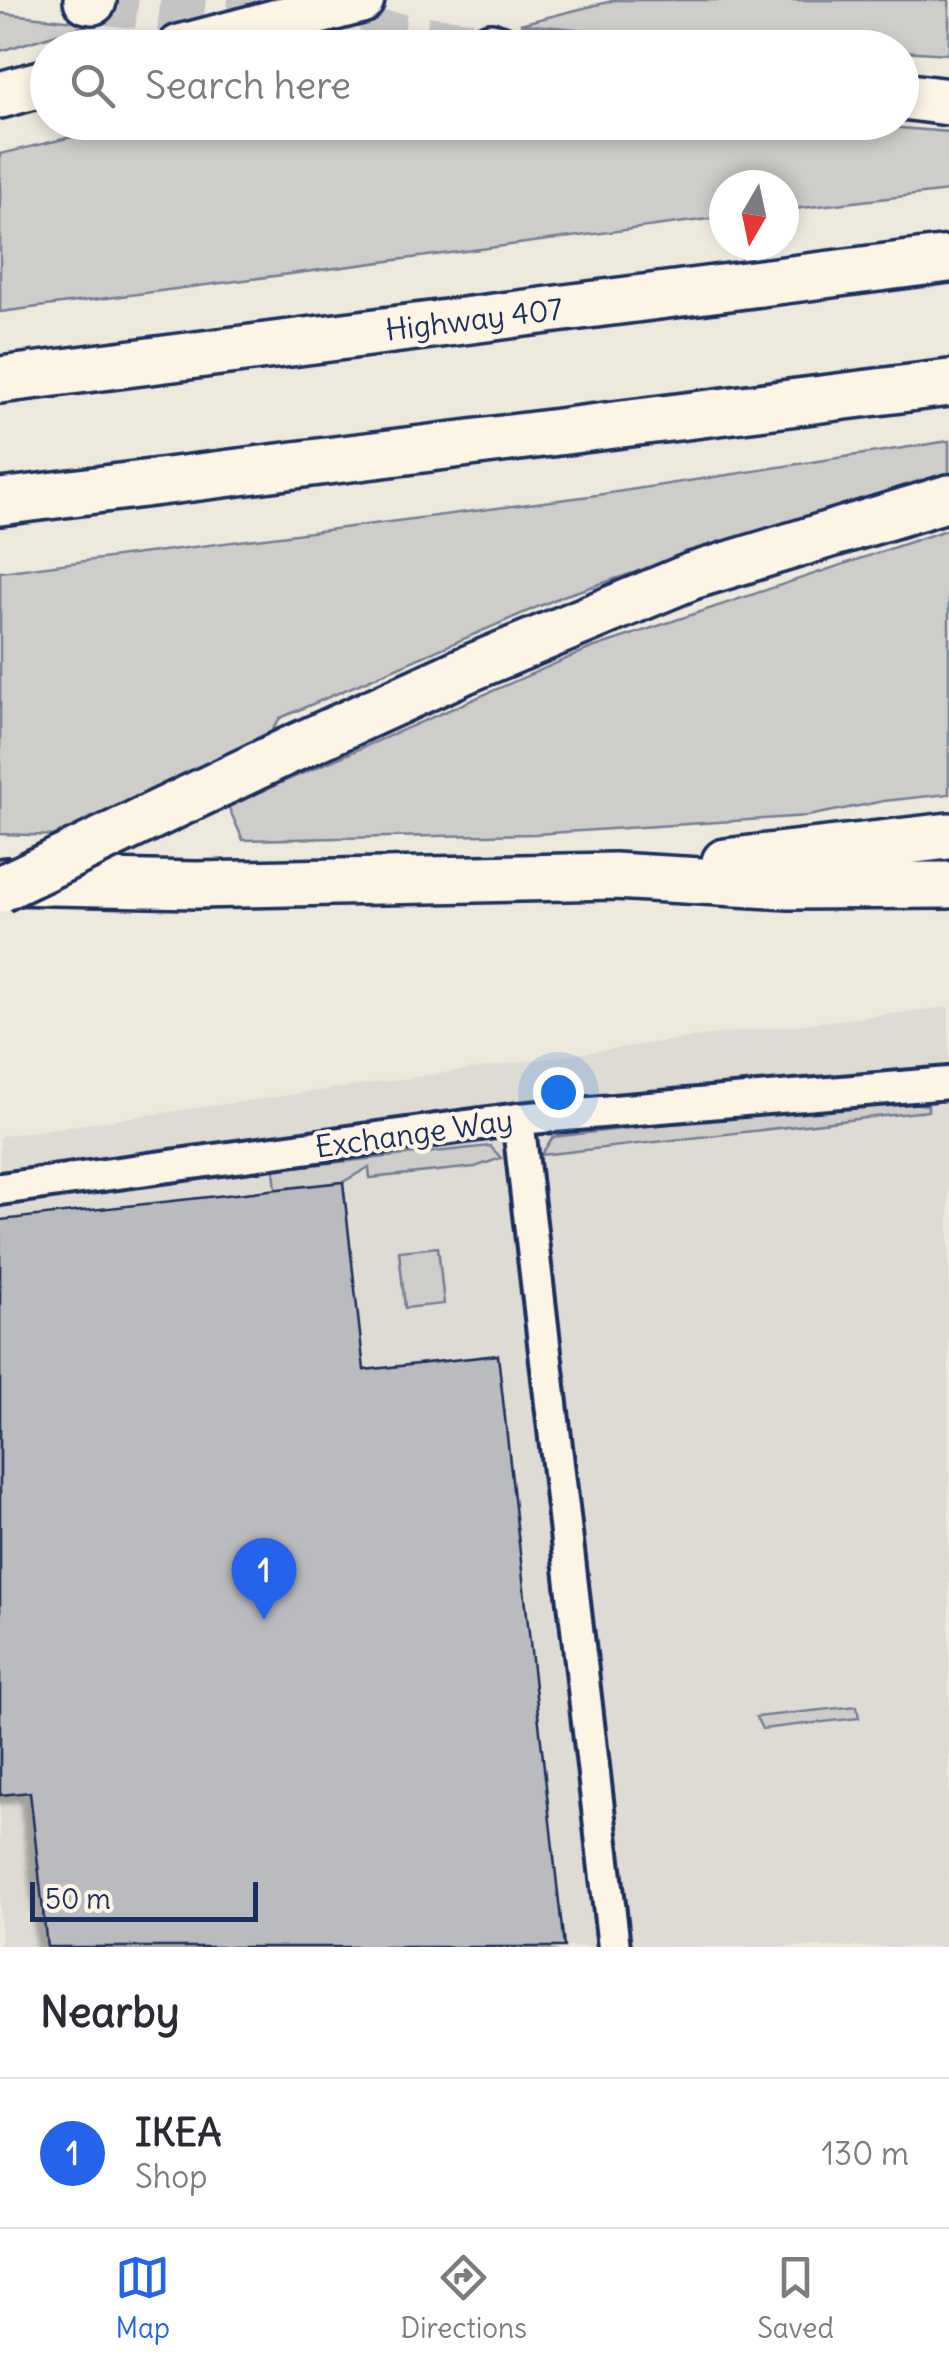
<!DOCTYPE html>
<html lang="en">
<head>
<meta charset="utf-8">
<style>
	body { margin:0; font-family:Delius,sans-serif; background:#f7f7f7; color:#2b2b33 }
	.compass { position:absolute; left:709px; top:170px; width:90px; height:90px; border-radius:50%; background:#fff; box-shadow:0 5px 15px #0003; rotate:189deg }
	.scale { position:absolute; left:30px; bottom:25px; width:228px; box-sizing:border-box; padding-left:10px; border:5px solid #1b2f5e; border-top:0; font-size:28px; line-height:35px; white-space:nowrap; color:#1b2f5e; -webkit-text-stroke:8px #fcf5e5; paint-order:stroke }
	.you { position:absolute; left:558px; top:1092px; width:35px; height:35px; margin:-25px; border:8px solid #fff; border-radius:50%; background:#1a73e8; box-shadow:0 0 0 15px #1a73e833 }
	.badge { display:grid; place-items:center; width:65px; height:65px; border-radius:50%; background:#2563eb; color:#fff; font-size:32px; font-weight:700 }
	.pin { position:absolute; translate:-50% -82px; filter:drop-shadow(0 2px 5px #0008) }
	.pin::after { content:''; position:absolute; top:52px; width:35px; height:30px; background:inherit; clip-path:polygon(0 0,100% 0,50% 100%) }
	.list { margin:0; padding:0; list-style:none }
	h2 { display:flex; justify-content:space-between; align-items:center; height:130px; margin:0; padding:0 40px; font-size:42px }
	h2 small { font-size:32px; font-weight:400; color:#7c7c81 }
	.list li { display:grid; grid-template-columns:65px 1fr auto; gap:30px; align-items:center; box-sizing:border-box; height:150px; padding:0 40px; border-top:2px solid #e1e1e2 }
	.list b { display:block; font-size:38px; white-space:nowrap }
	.list p { margin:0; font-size:32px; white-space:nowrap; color:#7c7c81 }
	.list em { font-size:32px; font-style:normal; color:#7c7c81 }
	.icon { flex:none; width:55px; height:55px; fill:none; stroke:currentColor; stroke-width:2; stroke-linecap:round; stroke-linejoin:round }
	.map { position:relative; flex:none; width:949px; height:1947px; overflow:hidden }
	.search { position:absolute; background:#fff; box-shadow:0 5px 15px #0003; left:30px; right:30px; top:30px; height:110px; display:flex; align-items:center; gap:25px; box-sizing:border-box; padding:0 35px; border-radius:55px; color:#7c7c81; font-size:38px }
	.sheet { height:280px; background:#fff }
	nav { display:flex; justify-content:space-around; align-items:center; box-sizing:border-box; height:140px; border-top:2px solid #e1e1e2; background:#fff; font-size:28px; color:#7c7c81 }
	nav a { display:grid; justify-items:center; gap:5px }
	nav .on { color:#2563eb }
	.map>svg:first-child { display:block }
</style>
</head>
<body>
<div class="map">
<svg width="949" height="1947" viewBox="0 0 949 1947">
	<defs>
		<filter id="shadow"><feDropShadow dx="-9" dy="9" stdDeviation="2.5" flood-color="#0004"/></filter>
	</defs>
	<rect width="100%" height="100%" fill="#eee9dd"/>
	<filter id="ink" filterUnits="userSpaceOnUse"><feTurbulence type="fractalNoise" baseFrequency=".01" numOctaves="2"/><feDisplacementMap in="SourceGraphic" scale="20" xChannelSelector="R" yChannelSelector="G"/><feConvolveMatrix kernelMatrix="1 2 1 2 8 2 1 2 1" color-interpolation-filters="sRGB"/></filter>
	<g filter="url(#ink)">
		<!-- built -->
		<path fill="#dedbd4" d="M949,1007V1947H0V1136L710,1035Z"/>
		<!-- green -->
		<path fill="#cfcdca" stroke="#757e94" stroke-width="2.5" d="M616,0H949V54L902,51V48C774,48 647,35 520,24Z
			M0,13L94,23L0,51Z
			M131,123H838L949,132V191L784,210V185H724V217L0,312V154Z
			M949,441V476L816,513L563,596L280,718L268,737L60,836L0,834V572L590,496Z
			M949,529V794L884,801L808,816L535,834L243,840L228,806L589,649Z
			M876,1099L928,1105V1111L541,1155L553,1137Z
			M490,1146L501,1158L475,1167L370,1178L369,1167L343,1182L276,1190L274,1169Z
			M438,1247L444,1304L405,1308L399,1251Z
			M857,1706L859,1718L762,1729L756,1717Z"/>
		<!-- building -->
		<path fill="#babbbe" stroke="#1b2f5e" stroke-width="2.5" filter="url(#shadow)" d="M343,1182L364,1370L498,1355L564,1947H47L30,1792L0,1795V1220Z"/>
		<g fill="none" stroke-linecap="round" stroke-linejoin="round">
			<!-- highway-tunnel -->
			<path stroke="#c4c4c4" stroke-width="45" stroke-dasharray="45 22" stroke-linecap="butt" d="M93,1L491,46"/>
			<!-- minor casing -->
			<g stroke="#1b2f5e" stroke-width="38">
				<path id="minor" d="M518,1119L614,1947
					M0,1189L518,1119L949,1083"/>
			</g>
			<!-- highway casing -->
			<g stroke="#1b2f5e" stroke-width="52">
				<path id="highway" d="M87,0L93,1
					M491,46L499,48
					M180,48L361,0
					M0,95L48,82
					M902,96L949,102
					M0,380L949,259
					M0,502L949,383
					M288,751L463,671L692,576L949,498
					M725,862L949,836
					M6,881L197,885L614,876L789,886L949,885"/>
			</g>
			<!-- minor -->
			<use href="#minor" stroke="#fcf5e5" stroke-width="30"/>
			<!-- highway -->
			<use href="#highway" stroke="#fcf5e5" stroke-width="45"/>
			<!-- highway-bridge casing -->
			<g stroke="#1b2f5e" stroke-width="52" stroke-linecap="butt">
				<path id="highway-bridge" d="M0,889L288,751"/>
			</g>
			<!-- highway-bridge -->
			<use href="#highway-bridge" stroke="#fcf5e5" stroke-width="45"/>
		</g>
	</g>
	<g text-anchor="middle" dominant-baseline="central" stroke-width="8" stroke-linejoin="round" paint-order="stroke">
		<!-- street labels -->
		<g font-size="30" fill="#1b2f5e" stroke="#fcf5e5">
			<text transform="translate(474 319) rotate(-7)">Highway 407</text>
			<text transform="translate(414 1133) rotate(-8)">Exchange Way</text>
		</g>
	</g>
</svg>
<svg class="compass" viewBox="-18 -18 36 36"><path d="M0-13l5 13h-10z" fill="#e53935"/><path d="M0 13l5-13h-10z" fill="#7c7c81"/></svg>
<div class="scale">50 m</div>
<div class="you"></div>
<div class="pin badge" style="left:264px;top:1620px">1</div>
<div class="search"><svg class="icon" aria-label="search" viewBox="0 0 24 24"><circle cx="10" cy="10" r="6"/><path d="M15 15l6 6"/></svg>Search here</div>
</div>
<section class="sheet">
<h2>Nearby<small></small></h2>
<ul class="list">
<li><span class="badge">1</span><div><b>IKEA</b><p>Shop</p></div><em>130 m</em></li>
</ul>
</section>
<nav>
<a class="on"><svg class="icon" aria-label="map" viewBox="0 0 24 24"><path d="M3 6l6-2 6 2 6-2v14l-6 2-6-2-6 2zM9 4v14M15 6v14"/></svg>Map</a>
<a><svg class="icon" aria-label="directions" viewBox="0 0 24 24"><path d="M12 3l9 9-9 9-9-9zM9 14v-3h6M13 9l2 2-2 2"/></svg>Directions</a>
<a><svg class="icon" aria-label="saved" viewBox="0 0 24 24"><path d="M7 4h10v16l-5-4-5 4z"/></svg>Saved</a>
</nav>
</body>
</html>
